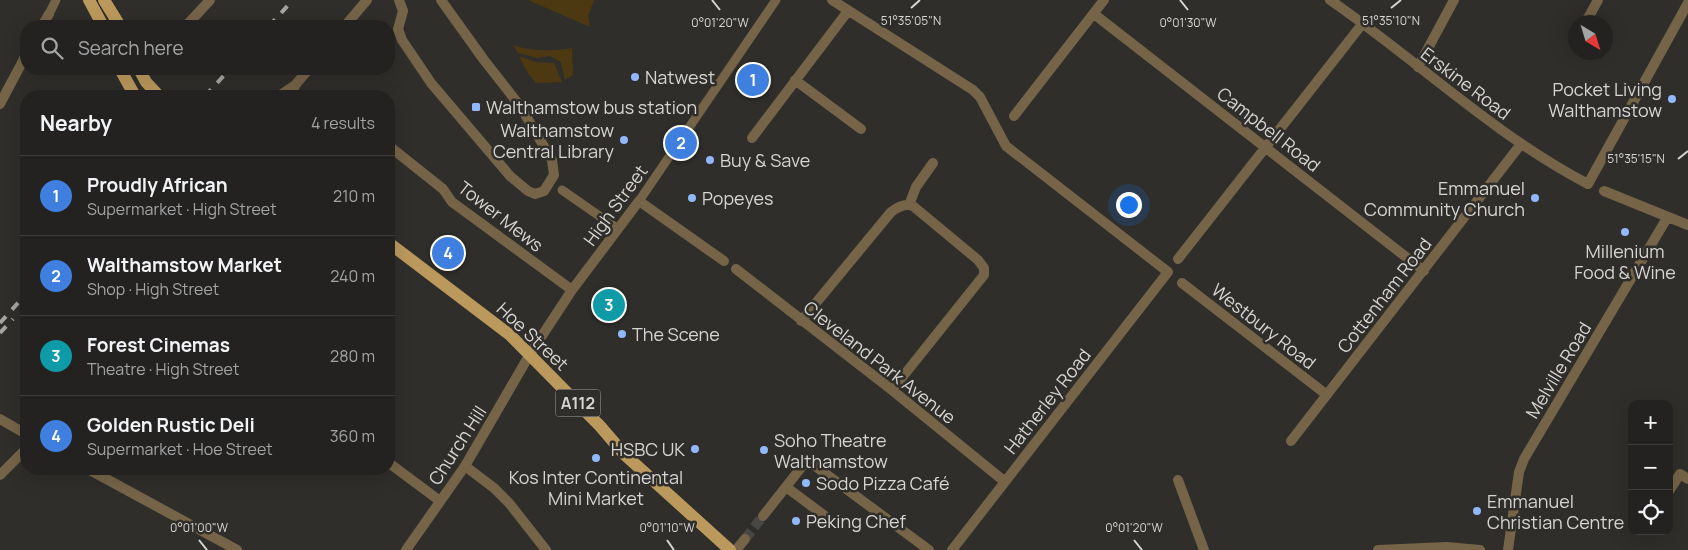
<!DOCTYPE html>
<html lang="en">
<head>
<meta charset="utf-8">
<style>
	body { margin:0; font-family:Manrope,sans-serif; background:#2f2f2d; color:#f1f3f6 }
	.controls { position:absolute; right:15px; bottom:15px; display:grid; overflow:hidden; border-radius:10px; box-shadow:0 5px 20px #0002 }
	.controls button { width:45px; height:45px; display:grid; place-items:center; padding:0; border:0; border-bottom:1px solid #403f3e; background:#232220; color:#f1f3f6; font:25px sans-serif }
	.compass { position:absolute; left:1568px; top:15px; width:45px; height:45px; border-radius:50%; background:#232220; box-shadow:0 5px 20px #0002; rotate:142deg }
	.you { position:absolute; left:1128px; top:204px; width:18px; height:18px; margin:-12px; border:4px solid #fff; border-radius:50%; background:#1a73e8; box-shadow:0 0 0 8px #1a73e833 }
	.badge { display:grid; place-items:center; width:32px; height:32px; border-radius:50%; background:#90b8fd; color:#fff; font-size:16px; font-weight:700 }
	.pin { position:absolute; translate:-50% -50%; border:2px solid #fff; box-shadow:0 1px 5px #0006 }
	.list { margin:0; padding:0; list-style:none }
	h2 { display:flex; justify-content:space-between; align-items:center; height:65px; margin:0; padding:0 20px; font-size:21px }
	h2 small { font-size:16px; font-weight:400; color:#a3a4a5 }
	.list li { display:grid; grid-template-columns:32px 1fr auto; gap:15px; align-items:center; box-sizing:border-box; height:80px; padding:0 20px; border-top:1px solid #403f3e }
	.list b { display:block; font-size:19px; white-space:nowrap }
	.list p { margin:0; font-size:16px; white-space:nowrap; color:#a3a4a5 }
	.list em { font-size:16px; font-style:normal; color:#a3a4a5 }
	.icon { flex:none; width:28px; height:28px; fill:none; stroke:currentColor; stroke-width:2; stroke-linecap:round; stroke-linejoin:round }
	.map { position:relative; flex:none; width:1688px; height:550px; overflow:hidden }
	.search { position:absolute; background:#232220; box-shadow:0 5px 20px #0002; left:20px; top:20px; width:375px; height:55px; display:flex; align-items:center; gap:12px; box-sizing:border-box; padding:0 18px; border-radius:20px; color:#a3a4a5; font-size:19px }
	.panel { position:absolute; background:#232220; box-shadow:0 5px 20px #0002; left:20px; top:90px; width:375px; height:385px; border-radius:20px }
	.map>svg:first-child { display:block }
</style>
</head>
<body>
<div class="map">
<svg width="1688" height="550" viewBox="0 0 1688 550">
	<rect width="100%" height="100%" fill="#2f2e2b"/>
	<!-- green -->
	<path fill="#4d3911" d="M528,0H594L588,16L590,27Z
		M513,45C533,52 552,51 572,48L573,75L565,80L561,62L550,56L537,58L518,53Z
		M519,56L536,62L554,63L562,82L536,83L527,72Z"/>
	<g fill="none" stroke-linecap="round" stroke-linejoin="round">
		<!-- minor-tunnel -->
		<path stroke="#484744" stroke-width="10" stroke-dasharray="10 5" stroke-linecap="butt" d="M745,539L763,516"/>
		<!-- pedestrian -->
		<path stroke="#756448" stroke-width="9" d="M49,14L56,0
			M562,190L618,229
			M639,201L776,0"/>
		<!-- minor -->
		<path stroke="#756448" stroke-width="10" d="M399,0L403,11L398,29L402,40L431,83L510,176L528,191L535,194L544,191L554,175L552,160L520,106L484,60L441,0
			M832,0L973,90L980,97L1006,146L1168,272L952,550
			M1330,0C1417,60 1494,135 1588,184L1688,3
			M1094,14L1424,271
			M1588,18L1598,0
			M42,26L49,14
			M186,26L210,0
			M1418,67L1454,0
			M795,80L861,129
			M0,104L26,55
			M1014,116L1104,0
			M752,138L848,11
			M389,146L443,189L452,202L572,290
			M1604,191L1688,225
			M909,205L916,187L933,163
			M1178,259L1363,23
			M736,269L892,390L1004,481
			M1182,283L1327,395
			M801,321L891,212C898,207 905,203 913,206L978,260L984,268V275L892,390
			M530,354L572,290L639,201L724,261
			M0,419L26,434
			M1291,441L1521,144
			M389,463L440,501
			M465,466L494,488L509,503L546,550
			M88,469L237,550
			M0,475L26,449
			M1178,480L1204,550
			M786,487L825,516
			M1669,491L1680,474L1688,479
			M763,516L807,460L929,550
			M736,550L745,539
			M1378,550L1447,547L1480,550
			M1508,550L1519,472L1524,459L1667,218"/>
		<!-- tertiary -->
		<path stroke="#756448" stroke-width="10" d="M345,26L367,0
			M279,96L294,86
			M290,96L296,84L309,69
			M406,550L465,466L530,354"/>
		<!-- primary -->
		<path stroke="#bb995c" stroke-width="12" d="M89,0L103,26
			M104,0L120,26
			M120,69L135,96
			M139,69L146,82L159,96
			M389,243L510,335L600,426L624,454L730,550"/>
		<!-- rail -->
		<path stroke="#a6a5a3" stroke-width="4" stroke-dasharray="9 9" stroke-linecap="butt" d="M269,26L293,0
			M205,96L230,69
			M0,323L26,294
			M0,333L13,319"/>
	</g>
	<!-- ticks -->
	<path fill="none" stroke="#d6d5d3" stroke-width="2" d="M712,0L720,10M1180,0L1188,10M911,8L920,0M1391,8L1401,0M1678,159L1688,151M199,540L207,550M667,540L674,550M1134,540L1142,550"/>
	<!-- markers -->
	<g fill="#90b8fd" stroke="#2f2e2b" stroke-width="2">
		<circle cx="635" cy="77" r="5"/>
		<circle cx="1672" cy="99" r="5"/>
		<rect x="471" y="102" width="10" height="10" rx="2.5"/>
		<circle cx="624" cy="140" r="5"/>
		<circle cx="710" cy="160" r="5"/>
		<circle cx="692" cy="198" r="5"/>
		<circle cx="1535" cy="198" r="5"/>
		<circle cx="1625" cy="232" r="5"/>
		<circle cx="622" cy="334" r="5"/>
		<circle cx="695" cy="449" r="5"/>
		<circle cx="764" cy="450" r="5"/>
		<circle cx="596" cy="458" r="5"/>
		<circle cx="806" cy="483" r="5"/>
		<circle cx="1477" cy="511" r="5"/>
		<circle cx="796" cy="521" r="5"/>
	</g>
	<g text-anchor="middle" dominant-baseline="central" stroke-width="5" stroke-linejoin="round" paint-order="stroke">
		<!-- shield labels -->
		<rect fill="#2f2e2b" stroke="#a4a3a1" stroke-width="1" x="555.5" y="389.5" width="45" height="27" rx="4"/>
		<g font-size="16" font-weight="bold" fill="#d6d5d3">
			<text x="578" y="403">A112</text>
		</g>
		<!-- poi labels -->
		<g font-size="18" fill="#d6d5d3" stroke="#2f2e2b" text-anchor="start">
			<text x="645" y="77">Natwest</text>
			<text x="1662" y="89" text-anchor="end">Pocket Living<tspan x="1662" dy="21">Walthamstow</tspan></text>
			<text x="486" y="107">Walthamstow bus station</text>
			<text x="614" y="130" text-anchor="end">Walthamstow<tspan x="614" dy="21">Central Library</tspan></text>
			<text x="720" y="160">Buy &amp; Save</text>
			<text x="1525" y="188" text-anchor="end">Emmanuel<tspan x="1525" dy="21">Community Church</tspan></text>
			<text x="702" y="198">Popeyes</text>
			<text x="1625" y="251" text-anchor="middle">Millenium<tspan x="1625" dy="21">Food &amp; Wine</tspan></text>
			<text x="632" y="334">The Scene</text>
			<text x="774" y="440">Soho Theatre<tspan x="774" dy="21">Walthamstow</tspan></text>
			<text x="685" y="449" text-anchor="end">HSBC UK</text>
			<text x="596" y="477" text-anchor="middle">Kos Inter Continental<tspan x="596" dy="21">Mini Market</tspan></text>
			<text x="816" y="483">Sodo Pizza Café</text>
			<text x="1487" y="501">Emmanuel<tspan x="1487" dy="21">Christian Centre</tspan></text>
			<text x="806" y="521">Peking Chef</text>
		</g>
		<!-- street labels -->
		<g font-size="18" fill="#d6d5d3" stroke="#2f2e2b">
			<text transform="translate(1466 83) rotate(37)">Erskine Road</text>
			<text transform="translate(1269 129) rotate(38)">Campbell Road</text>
			<text transform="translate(615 205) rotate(-54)">High Street</text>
			<text transform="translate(501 216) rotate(38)">Tower Mews</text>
			<text transform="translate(1384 295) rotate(-52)">Cottenham Road</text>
			<text transform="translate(1264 326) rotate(38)">Westbury Road</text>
			<text transform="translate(533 336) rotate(43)">Hoe Street</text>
			<text transform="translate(880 362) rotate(38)">Cleveland Park Avenue</text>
			<text transform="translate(1558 370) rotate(-59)">Melville Road</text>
			<text transform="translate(1047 401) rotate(-52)">Hatherley Road</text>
			<text transform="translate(457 445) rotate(-57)">Church Hill</text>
		</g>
	</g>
	<g font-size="12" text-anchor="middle" fill="#d6d5d3" stroke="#2f2e2b" stroke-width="5" stroke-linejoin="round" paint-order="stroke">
		<text x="911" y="25">51°35'05"N</text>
		<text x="1391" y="25">51°35'10"N</text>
		<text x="1188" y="27">0°01'30"W</text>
		<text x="720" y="27">0°01'20"W</text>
		<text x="1636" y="163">51°35'15"N</text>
		<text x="199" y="532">0°01'00"W</text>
		<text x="667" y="532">0°01'10"W</text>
		<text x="1134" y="532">0°01'20"W</text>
	</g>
</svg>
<div class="controls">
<button>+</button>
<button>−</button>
<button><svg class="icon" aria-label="locate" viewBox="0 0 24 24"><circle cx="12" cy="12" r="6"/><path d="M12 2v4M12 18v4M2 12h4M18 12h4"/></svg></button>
</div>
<svg class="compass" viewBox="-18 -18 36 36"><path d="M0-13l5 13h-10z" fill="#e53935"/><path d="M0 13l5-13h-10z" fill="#a3a4a5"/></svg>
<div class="you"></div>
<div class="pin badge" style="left:753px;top:80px;background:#3f7fe0">1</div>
<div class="pin badge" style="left:681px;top:143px;background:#3f7fe0">2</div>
<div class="pin badge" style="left:609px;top:305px;background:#0f9aa8">3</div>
<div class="pin badge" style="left:448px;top:253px;background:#3f7fe0">4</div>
<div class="search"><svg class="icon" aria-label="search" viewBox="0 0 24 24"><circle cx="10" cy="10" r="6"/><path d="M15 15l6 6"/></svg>Search here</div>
<section class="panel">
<h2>Nearby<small>4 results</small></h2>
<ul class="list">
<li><span class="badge" style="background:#3f7fe0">1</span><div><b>Proudly African</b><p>Supermarket · High Street</p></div><em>210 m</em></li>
<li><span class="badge" style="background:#3f7fe0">2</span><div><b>Walthamstow Market</b><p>Shop · High Street</p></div><em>240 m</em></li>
<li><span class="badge" style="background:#0f9aa8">3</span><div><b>Forest Cinemas</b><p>Theatre · High Street</p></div><em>280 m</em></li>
<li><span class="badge" style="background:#3f7fe0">4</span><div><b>Golden Rustic Deli</b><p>Supermarket · Hoe Street</p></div><em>360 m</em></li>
</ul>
</section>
</div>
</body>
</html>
